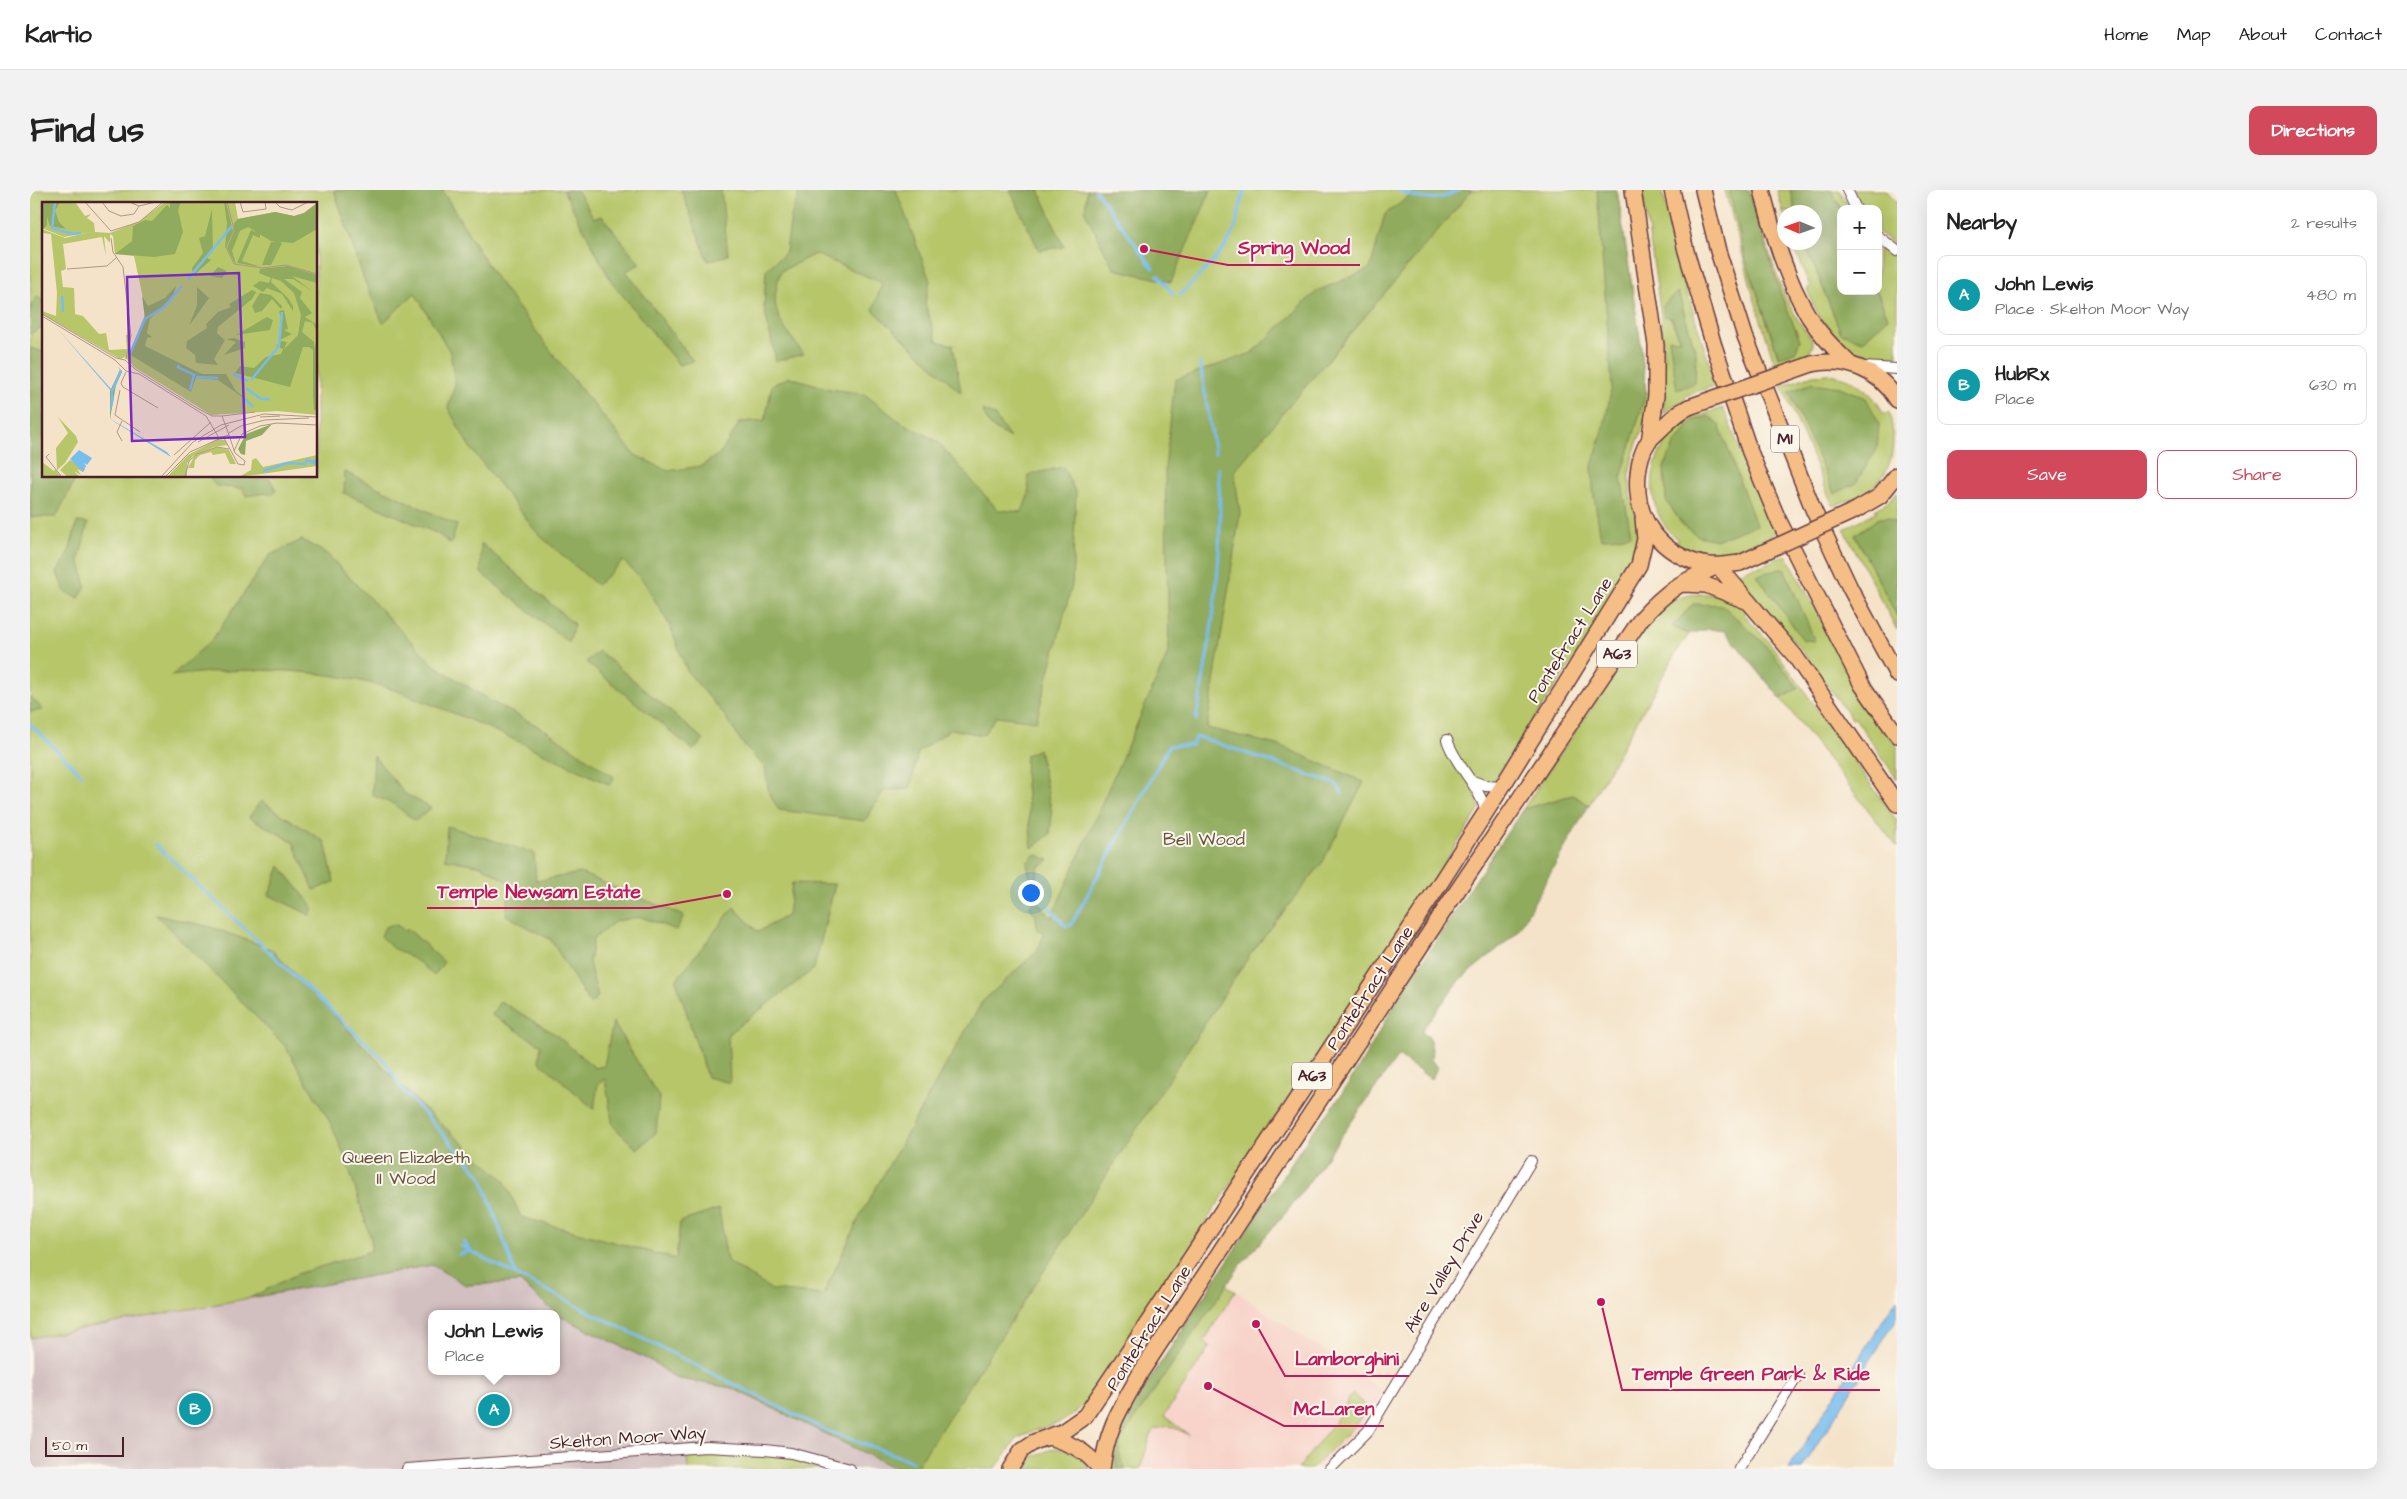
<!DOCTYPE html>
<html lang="en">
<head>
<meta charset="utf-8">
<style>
	body { margin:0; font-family:"Architects Daughter",sans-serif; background:#f2f2f2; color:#222 }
	.controls { position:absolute; right:15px; top:15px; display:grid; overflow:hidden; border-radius:10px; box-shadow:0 5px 20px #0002 }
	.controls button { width:45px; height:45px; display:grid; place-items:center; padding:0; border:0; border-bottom:1px solid #e0e0e0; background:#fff; color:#222; font:25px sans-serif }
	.compass { position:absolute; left:1747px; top:15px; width:45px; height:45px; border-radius:50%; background:#fff; box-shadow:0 5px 20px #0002; rotate:272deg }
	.scale { position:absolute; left:15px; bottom:12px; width:79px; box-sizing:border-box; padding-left:5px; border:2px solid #4a1f2b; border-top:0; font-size:14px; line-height:18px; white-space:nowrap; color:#4a1f2b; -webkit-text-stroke:4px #fbf7ec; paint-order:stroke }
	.you { position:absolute; left:1000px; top:702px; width:18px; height:18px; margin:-12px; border:4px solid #fff; border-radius:50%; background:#1a73e8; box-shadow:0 0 0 8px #1a73e833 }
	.badge { display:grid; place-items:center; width:32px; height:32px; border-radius:50%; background:#d1495b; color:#fff; font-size:16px; font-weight:700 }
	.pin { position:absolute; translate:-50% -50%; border:2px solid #fff; box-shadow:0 1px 5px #0006 }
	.popup { position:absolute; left:398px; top:1120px; width:132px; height:65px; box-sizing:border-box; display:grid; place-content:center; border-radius:10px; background:#fff; filter:drop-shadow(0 1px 4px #0005); font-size:16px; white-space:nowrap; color:#767676 }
	.popup b { font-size:19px; color:#222 }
	.popup::after { content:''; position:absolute; left:50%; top:100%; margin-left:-10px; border:10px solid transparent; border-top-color:#fff }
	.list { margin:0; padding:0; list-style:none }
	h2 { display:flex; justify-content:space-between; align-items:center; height:65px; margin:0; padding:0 20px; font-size:21px }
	h2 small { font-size:16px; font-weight:400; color:#767676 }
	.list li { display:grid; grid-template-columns:32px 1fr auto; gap:15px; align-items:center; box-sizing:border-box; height:80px; margin:0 10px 10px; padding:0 10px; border:1px solid #e0e0e0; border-radius:10px }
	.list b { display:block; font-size:19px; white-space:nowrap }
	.list p { margin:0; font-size:16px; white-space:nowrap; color:#767676 }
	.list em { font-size:16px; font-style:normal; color:#767676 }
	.actions { display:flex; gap:10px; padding:15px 20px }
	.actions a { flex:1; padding:11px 0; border:1px solid #d1495b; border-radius:10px; text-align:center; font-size:18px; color:#d1495b }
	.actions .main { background:#d1495b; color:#fff }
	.map { position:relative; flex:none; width:1867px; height:1279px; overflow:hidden; border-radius:10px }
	header { display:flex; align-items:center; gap:30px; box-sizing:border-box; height:70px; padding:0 25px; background:#fff; border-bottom:1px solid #e0e0e0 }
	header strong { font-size:24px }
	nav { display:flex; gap:28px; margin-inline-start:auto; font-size:18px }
	.intro { display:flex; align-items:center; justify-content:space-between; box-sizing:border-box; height:120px; padding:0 30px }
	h1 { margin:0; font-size:35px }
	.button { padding:12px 22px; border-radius:10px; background:#d1495b; color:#fff; font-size:18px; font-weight:700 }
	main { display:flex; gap:30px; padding:0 30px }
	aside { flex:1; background:#fff; border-radius:10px; box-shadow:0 5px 20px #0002 }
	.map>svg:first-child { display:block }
</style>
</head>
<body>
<header>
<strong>Kartio</strong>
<nav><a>Home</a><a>Map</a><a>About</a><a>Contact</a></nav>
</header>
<div class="intro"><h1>Find us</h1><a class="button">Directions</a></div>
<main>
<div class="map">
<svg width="1867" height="1279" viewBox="0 0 1867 1279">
	<rect width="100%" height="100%" fill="#fbf7ec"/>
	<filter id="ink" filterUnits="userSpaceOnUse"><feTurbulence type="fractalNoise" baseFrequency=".02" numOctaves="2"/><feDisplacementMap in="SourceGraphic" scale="10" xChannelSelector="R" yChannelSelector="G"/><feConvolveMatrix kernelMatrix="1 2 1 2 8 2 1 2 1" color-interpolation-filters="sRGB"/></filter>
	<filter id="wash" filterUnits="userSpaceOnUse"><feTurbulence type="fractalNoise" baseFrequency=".0096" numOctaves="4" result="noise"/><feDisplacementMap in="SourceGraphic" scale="20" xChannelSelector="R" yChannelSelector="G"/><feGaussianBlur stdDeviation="1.12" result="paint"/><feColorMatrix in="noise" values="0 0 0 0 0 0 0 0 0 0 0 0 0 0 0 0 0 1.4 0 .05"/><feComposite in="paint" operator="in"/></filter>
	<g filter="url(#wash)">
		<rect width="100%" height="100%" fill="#f4e3c9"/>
		<!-- built -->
		<path fill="#f7d1c7" d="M1205,1101L1353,1201L1329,1238L1289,1279H1110L1121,1245L1180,1156L1174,1151Z"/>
		<!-- industrial -->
		<path fill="#d2bfc0" d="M402,1075L436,1095L490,1092L526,1124H402V1181H526V1124L625,1173L645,1188L702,1198L863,1277L862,1279H0V1148Z"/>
		<!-- green -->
		<path fill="#b6c669" stroke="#80724a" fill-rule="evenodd" d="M0,0H1587L1610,149L1616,202L1620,203L1615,231L1604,262L1600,279V305L1607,330L1608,351L1599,385L1468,584L1448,622L1057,1211L1043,1225L1031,1232L1003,1241L987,1249L965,1279H870L863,1277L702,1198L645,1188L625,1173L528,1125L490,1092L436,1095L402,1075L0,1148ZM14,14H286V286H14Z
			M1612,0H1632L1655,96L1686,195L1655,206V210L1642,216L1633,224C1639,149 1623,74 1612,0ZM1648,102L1666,163L1665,193L1639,149L1650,151L1641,128Z
			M1695,0H1699L1716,70L1748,167L1765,162L1770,150L1751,105L1718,0H1725C1735,50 1748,109 1782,149L1783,155L1779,163L1745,175L1725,111Z
			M1747,0H1760L1766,22H1754V25Z
			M1801,0H1810L1819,19H1811Z
			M1822,0H1856L1867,13V57L1848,42V19H1830Z
			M1763,53H1775L1811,143L1858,128L1847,101L1848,57L1867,70V172C1856,171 1843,172 1832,168C1805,158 1786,124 1777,99L1780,97Z
			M1799,184C1825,188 1842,201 1854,224L1859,222C1867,250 1865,286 1835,302C1825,308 1813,312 1803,316L1752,196L1783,185Z
			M1693,218L1745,344L1717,358L1718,362C1692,371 1669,367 1646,353L1648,350C1612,320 1615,265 1651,236C1663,226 1678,223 1693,218ZM1679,226L1645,253L1663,231Z
			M1867,302V333L1849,328L1825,345L1867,426V440L1814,339L1846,322L1845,320L1858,312Z
			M1756,365L1799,444L1841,518L1867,556V589L1825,528L1822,529L1770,458L1705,384L1725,376L1726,378Z
			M1670,404H1695L1717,420L1714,424L1740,453L1867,631V657L1751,509L1768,498L1692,415L1643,437L1659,444L1647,461L1559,615L1543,605L1493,619L1622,428C1636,413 1649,405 1670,404Z
			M1186,1088L1205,1101L1174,1151L1180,1156L1134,1226L1159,1245L1140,1236L1125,1239L1121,1245L1110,1279H1080V1261L1087,1240Z
			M1322,1204L1334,1214L1336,1220L1324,1237L1282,1279H1268L1306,1230Z
			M656,1258H710L820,1279H658Z
			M1025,1258C1041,1259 1052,1266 1060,1279H992L1003,1266Z"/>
		<!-- forest -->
		<path fill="#90ab5d" stroke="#6d6544" d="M304,0H412L463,84L533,177L605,265L638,281L671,276L691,263L710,232L735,230L742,195L760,187L800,199L834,204L869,231L907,251L968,320L992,322L999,303L998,285L1033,277L1046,303L1042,395L1006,531L967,526L953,545L921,539L888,562L880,599L854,600L835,631L749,620L739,604L735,577L715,557L695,526L657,481L641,438L614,392L593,371L567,395L508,344L439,256L418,218L425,194L420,162L385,103L353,133L335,92Z
			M533,0H547L564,28L572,26L610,74L596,81L663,171L649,175L581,91Z
			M651,0H691L698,65L678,71Z
			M770,0H866L900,91L895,113L907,151L923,155L931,203L843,120L852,93L785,64L751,81C737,121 750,133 774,164L746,171L734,117L736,80L756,62L761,27Z
			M980,0H1009L1034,57L1009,60Z
			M1057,0H1181L1141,92L1084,79L1055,22Z
			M1389,0H1442L1204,281L1210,323L1177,538L1251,556L1334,592L1292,673L1219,766L885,1279L863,1277L702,1198L645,1188L625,1173L528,1125L490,1092L436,1095L402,1075L220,1108L267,1084L341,1061V1049L316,969L299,930L255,856L126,725L181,737L241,759L389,914L474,990L491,1027L646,1069L650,1032L689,1019L697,1071L742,1100L793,1105L831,1024L952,812L1006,762L1015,743L1007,739L1006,726L999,716L1004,712L1011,715L1021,729L1139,461L1135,279L1145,190L1222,163L1287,101L1340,79L1355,24Z
			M1567,0H1587L1610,149L1616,203L1591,288L1601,345L1571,349L1563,300L1562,276L1574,237L1582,196Z
			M1699,0H1718L1751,105L1770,150L1765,162L1749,167L1716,70Z
			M1760,0H1801L1811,19V101H1847L1858,128L1833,151L1811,143L1775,53L1784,52V22H1766Z
			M1648,102L1666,163L1665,193L1647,200L1639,149L1650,150L1642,128L1634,126L1632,115Z
			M7,107L14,111V136L0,144V121L2,118L1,115Z
			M0,158L14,162V286H47L26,327H0Z
			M1782,193L1810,197L1836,208L1849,233L1847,259L1825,294L1804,304L1759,202Z
			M952,220L964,225L980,248L960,236Z
			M1679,226L1689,235L1726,335L1686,350L1669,346L1653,336L1636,310L1634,277L1645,253L1663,231Z
			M315,282L427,335L421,354L408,344L314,303Z
			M178,286H221L226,290L230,288L240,289L246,300L242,305L235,303L216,306L213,299L186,296Z
			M1858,327L1867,333V426L1825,345L1849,328Z
			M47,332L58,333L49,369L56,396L49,408L35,402L27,383L40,359Z
			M272,350L297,364L404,475L462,512L517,541L584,587L580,595C523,568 467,540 408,517C389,510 370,501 351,496C283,477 211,477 141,486L182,450L240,365Z
			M451,353L544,434L539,453L451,383Z
			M1754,378L1785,451L1773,450L1727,385Z
			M1663,414L1692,415L1736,455L1768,498L1751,509L1695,441L1679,439L1659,444L1642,437Z
			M569,461L674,550L663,560L556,472Z
			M0,506L13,520L0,522Z
			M1009,559L1022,624L1020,644L1002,658L995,585L996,565Z
			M344,566L374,603L401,618L385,631L365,615L342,605Z
			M1543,605L1559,615L1486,744L1432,788L1392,839L1393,844L1399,847L1403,864L1401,870L1408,877L1401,889L1368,866L1264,1013L1209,1077L1091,1249L1089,1263L1094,1279H1087L1084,1255L1099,1222L1281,943C1320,901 1343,849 1374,800C1413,739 1453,679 1493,619Z
			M231,611L295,652L304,692L284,700L263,652L219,627Z
			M417,636L504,663L506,691L550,683L654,726L646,740L611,727L586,731L563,749L559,773L568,807L560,814L521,750L476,725L480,693L452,676L415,669Z
			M1005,664L1019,670L1008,678L1007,688L1000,689L997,673Z
			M250,676L283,717L280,725L239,705Z
			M762,693L805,694L784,779L698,844L700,893L677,887L646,790L704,717L728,742L758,725Z
			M365,734L375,741L378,739L414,772L404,786L390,773L360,756L351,746L355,737Z
			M470,811L525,844L565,878L574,876L583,832L629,907L626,943L607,959L583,936L575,889L568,893L564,919L509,871L511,855L462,825Z"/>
		<!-- water -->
		<path fill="#79bdef" stroke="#626e8d" d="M1867,1108V1128L1772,1279H1758Z"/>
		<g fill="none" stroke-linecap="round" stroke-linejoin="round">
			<!-- stream -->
			<path stroke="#79bdef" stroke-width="3" d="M1367,0C1389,11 1408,12 1429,0
				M1066,1L1123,78
				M1128,85L1143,104
				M1150,105C1169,85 1195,64 1205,38C1209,25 1210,12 1215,0
				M1170,173L1185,263
				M1166,530C1182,444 1195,365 1188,278
				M0,534L52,585
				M125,654L355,871L372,899L451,986L486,1085L795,1240L882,1271
				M1018,716L1036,736L1041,735L1139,556L1162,555L1166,547L1172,548L1306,594L1312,603
				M431,1056L486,1085
				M429,1064L441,1061L434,1052"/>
		</g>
	</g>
	<g filter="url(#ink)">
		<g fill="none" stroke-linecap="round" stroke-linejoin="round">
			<!-- minor casing -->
			<g stroke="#643c43" stroke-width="12">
				<path id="minor" d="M1817,0L1826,19
					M1848,46L1867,61
					M1834,177L1867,179
					M1417,550C1427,578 1447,592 1456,621
					M1443,591L1456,596L1472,597
					M377,1279L676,1257L735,1260L761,1263L820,1279
					M1300,1279L1338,1241L1501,971
					M1709,1279L1768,1185"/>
			</g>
			<!-- highway casing -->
			<g stroke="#643c43" stroke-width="18">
				<path id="highway" d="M1603,0L1626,155V206L1619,252
					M1642,0L1656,61L1684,156L1720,262L1747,327L1832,495L1867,545
					M1673,0L1688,61L1715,146L1783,319L1820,398L1867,485
					M1732,0C1743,43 1756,89 1779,127C1790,144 1805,160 1820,174
					M1782,174C1815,167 1849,180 1867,210
					M1659,217C1648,222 1640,230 1632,238C1628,242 1622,247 1618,252C1612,261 1609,274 1608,284C1604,325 1626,359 1665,372C1680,377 1695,375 1710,373
					M1826,320L1850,306L1867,285
					M1688,376L1765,466L1867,614
					M1653,394L1676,395L1716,411
					M1019,1247C1041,1254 1056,1260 1070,1279
					M980,1279L992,1260L1004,1252L1032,1242L1055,1226L1099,1161L1407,698L1472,597L1609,375L1615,349L1613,328
					M1072,1279C1077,1237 1091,1218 1111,1182L1417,716L1611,429C1637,400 1652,391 1688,376"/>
			</g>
			<!-- minor -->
			<use href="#minor" stroke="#fff" stroke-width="10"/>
			<!-- highway -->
			<use href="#highway" stroke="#f6be87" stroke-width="15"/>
			<!-- highway-bridge casing -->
			<g stroke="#643c43" stroke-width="18" stroke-linecap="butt">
				<path id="highway-bridge" d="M1659,217L1782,174
					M1710,373L1826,320"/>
			</g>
			<!-- highway-bridge -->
			<use href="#highway-bridge" stroke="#f6be87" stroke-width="15"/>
		</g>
	</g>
	<g text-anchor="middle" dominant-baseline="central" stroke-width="4" stroke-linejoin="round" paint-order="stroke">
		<!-- shield labels -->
		<g fill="#fbf7ec" stroke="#7f6065" stroke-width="1">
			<rect x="1741" y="235.5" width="28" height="27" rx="4"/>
			<rect x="1567" y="450.5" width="40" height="27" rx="4"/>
			<rect x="1262" y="872.5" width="40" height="27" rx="4"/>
		</g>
		<g font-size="16" font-weight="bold" fill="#4a1f2b">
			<text x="1755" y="249">M1</text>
			<text x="1587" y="464">A63</text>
			<text x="1282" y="886">A63</text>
		</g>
		<!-- street labels -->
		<g font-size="18" fill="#4a1f2b" stroke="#fbf7ec">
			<text transform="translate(1540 450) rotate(-58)">Pontefract Lane</text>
			<text transform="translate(1340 798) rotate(-57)">Pontefract Lane</text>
			<text transform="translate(1414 1082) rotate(-59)">Aire Valley Drive</text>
			<text transform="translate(1119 1138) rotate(-58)">Pontefract Lane</text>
			<text transform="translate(598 1248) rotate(-4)">Skelton Moor Way</text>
		</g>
		<!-- park labels -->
		<g font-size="18" fill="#6a513e" stroke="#fbf7ec">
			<text x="1174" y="649">Bell Wood</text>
			<text x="376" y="967">Queen Elizabeth<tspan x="376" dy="21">II Wood</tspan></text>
		</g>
	</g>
	<!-- overview -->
	<g transform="translate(12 12)">
		<rect width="275" height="275" fill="#f4e3c9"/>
		<path d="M0,0H33L43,14L49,12L45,16L52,21L53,30L68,31L98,19L123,0H193L196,17L233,10L252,14L262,11L275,1V213L235,209L169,213L92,165L83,155L78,157L0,112V109L14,114L15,91L9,32L0,31V27L23,36L48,30L22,35L0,26ZM68,32L71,34L73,52L92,54L104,110L87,152L89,132L84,133L85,147L67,148L64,131L57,132L41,114L33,112L32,86L21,85L19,69L24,67L21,42L60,35L64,54L62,34L68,41ZM16,215L34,234L36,240L23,261L15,268L14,246L26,231ZM176,237L183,238L185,243L172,245L151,254L145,261V275H125L146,253ZM175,245L187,248L194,262H188L183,251L171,253L169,250L158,253L153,258L152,266H146L153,253ZM275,253V264L197,275L209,268L210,258L214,256L221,265ZM28,258L43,267L41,270L35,267L39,273L32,269L38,275H26L18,268ZM0,260L12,269L13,267L19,275H0Z" fill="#b6c669" fill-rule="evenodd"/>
		<path d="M5,0H18L13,9L17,20L24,27L8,24L5,15V23L0,28V2ZM128,0H139L136,8L141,30L133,52L112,55L73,52L90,39L91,24L103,18L110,19L125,3L128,6ZM182,0H184L191,29L183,47L185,21ZM275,1V27L251,41L229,39L206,25L198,29L190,49L194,62L192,60L185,46L192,29V21L196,17L233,10L252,14L262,11ZM170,7L171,49L165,56L169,58L151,74L150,66L161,51L157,36L163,34ZM209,28L218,32V36L211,33L200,59L219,65L195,61ZM235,39L240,41L229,63H220L229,40ZM246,64L275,73V81L250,74L270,89L251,77H242L260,90L258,96L270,111L263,115L275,123V130L271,121L263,119L260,130L272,140V146L275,138V208H272L271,193V148L267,145H261L248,185L193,171L198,164L212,166L224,155L239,152L241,147L234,144L239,139L245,140L242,147L256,133L259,113L252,91L239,79L230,76L229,80L246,96L251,104V109L240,92L225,86L221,90L211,84L218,79L227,81L229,76L217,71L218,67ZM176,65L183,68L187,73L184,71L180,76L168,74ZM134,84L131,94L108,117L105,131L110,135L105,136L103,144L160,172H184L194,189L213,204L176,178L154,176L149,190L87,152L103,117L100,94L106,104L123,96ZM155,85L167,96L147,124L155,103ZM210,88L214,90L210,97L176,125L175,131L183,138L172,157L176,163L154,161L153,153L144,146L145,139L165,126L164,122L176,110L189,105L187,102ZM218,91L229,93L240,104L239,107L230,97L220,109L213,111L210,104ZM242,108L246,127L242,128L250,132L238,138L240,120L237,109ZM225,115L231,118L228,128L194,133ZM192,136L203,140V146L182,153L194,140L184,137ZM76,164L80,170L74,183L68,217V189L78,168ZM230,222L220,233L204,239L203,253L199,252L196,247L204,232Z" fill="#90ab5d"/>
		<path d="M13,124L70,188L72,197L68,212L70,218L125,250L129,255L71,219L68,213L69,189ZM37,248L50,256L45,263L42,261L44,264L41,270L28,257Z" fill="#79bdef"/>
		<path fill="none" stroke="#79bdef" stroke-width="2.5" d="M10,26L31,32L39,31M10,27L13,0M146,77L190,24M20,94L21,110M88,152L103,117L122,105L140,84M137,163L136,165L152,173L148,188M191,172L206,179M154,175L176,176M209,178L237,144L240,110M204,186L219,197H228M70,190L79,168M202,191V197L211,205M221,269L246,261L263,262L265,258L274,262L272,259L275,257"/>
		<path fill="none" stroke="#b0958a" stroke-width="1" d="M43,0L69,29L97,20L121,0M60,0L67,9L79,14L92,12L97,4M87,0L97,4L114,0M185,0L192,27L184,45L192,62L221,66L244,63L275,72M198,0L201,10L224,7L223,0M233,0L238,5L250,8L266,0M69,36L71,50L81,65L89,134L84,157M25,67L65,64L75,55M0,112L74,156L83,158L93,167L155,206L170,214H180L187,233L177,236L164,214L97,172L84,169L73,158L0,114M84,170L79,181L81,185L116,206M78,188L73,213L98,230M180,214L213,210M218,215L238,214M187,231L199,224L223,218L267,216M182,236L196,262L202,263L203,259L193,251L187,233M80,239L75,230L80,219M156,240L187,223M192,249L200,232L218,224L235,221L275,223M7,252L4,255L20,275M132,253L169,220M119,275L151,240L179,223L222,212L275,215M123,275L148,250L179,236M143,275L147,259L155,252L175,245L187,247"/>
		<path fill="#7b2cbf" fill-opacity="0.15" stroke="#7b2cbf" stroke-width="2.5" d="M197,71L203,235L90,239L85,75Z"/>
		<rect width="275" height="275" fill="none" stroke="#4a1f2b" stroke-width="2.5"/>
	</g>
	<!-- callouts -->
	<path fill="none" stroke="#c2185b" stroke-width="2" d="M1114 59L1198 75H1330M697 704L620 718H397M1226 1134L1255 1186H1379M1571 1112L1592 1200H1850M1178 1196L1254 1236H1354"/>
	<g fill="#c2185b" stroke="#fbf7ec" stroke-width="2">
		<circle cx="1114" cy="59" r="5"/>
		<circle cx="697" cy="704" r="5"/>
		<circle cx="1226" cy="1134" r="5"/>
		<circle cx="1571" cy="1112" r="5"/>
		<circle cx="1178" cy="1196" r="5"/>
	</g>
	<g font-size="19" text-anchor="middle" font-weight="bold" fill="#c2185b" stroke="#fbf7ec" stroke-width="4" stroke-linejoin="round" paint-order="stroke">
		<text x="1264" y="64">Spring Wood</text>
		<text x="509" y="708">Temple Newsam Estate</text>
		<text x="1317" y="1175">Lamborghini</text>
		<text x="1721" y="1190">Temple Green Park &amp; Ride</text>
		<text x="1304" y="1225">McLaren</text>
	</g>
</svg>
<div class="controls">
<button>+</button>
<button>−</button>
</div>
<svg class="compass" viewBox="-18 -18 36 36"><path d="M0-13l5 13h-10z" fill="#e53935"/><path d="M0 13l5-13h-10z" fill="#767676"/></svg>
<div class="scale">50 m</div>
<div class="you"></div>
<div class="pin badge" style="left:464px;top:1220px;background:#0f9aa8">A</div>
<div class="popup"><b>John Lewis</b>Place</div>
<div class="pin badge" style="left:165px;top:1219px;background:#0f9aa8">B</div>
</div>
<aside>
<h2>Nearby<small>2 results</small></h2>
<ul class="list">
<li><span class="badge" style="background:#0f9aa8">A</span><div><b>John Lewis</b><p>Place · Skelton Moor Way</p></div><em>480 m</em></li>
<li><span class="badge" style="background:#0f9aa8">B</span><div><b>HubRx</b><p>Place</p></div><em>630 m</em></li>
</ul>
<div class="actions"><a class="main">Save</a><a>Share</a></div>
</aside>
</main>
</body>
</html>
